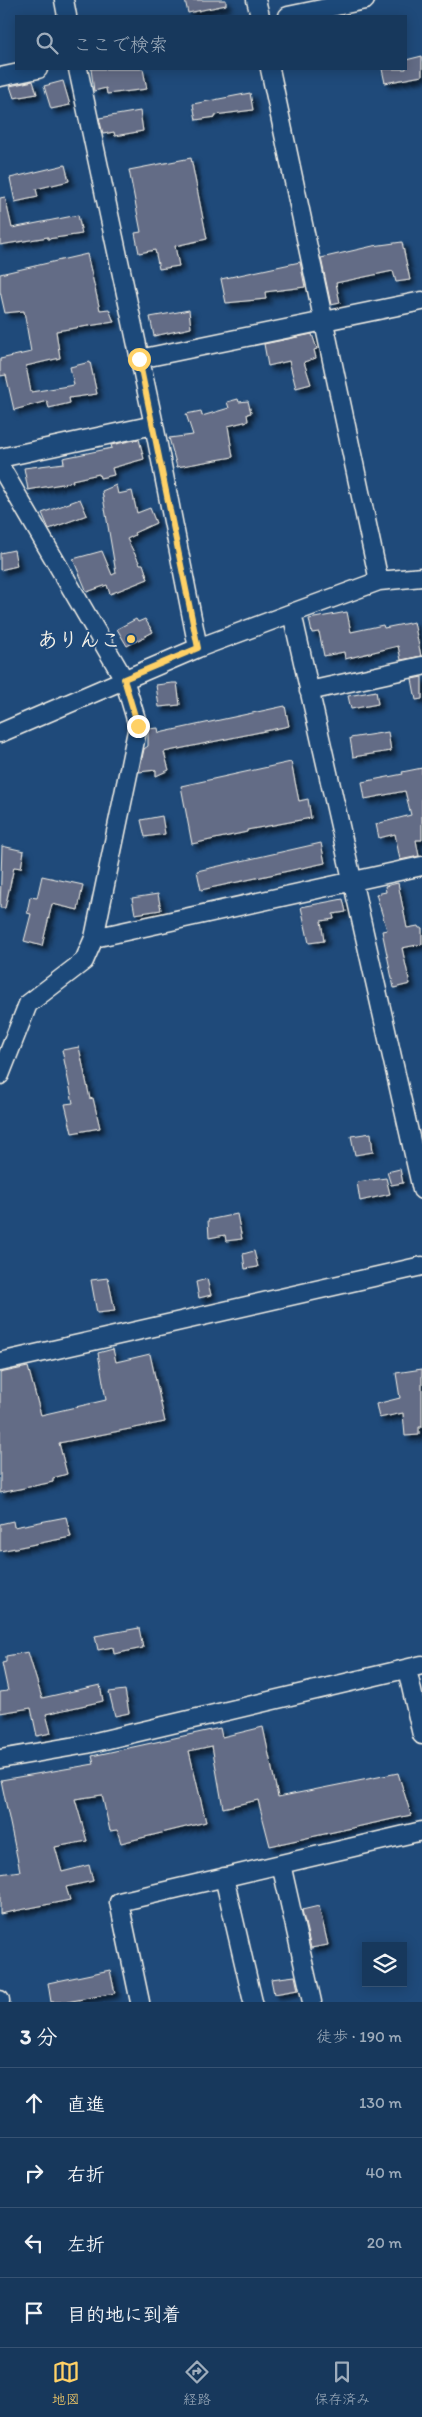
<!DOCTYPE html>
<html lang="ja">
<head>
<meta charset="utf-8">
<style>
	body { margin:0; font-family:Itim,"Klee One",sans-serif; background:#244365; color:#f1f3f6 }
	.controls { position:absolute; right:15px; bottom:15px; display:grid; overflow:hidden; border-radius:0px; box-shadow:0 2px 12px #0003 }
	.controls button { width:45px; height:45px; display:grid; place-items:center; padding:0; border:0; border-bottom:1px solid #365272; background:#17385c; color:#f1f3f6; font:25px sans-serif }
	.stop { position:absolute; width:15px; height:15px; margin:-11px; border:4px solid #ffd166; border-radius:50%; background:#fff }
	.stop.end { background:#ffd166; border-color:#fff; box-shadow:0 1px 5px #0008 }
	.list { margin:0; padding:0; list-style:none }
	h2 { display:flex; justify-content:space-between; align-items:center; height:65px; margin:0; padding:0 20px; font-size:21px }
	h2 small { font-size:16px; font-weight:400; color:#9eacbb }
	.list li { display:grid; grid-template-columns:32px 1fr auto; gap:15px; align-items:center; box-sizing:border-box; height:70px; padding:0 20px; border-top:1px solid #365272 }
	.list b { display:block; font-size:19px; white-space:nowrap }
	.list em { font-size:16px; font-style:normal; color:#9eacbb }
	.icon { flex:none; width:28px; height:28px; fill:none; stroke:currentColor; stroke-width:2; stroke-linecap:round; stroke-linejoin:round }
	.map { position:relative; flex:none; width:422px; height:2002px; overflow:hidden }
	.search { position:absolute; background:#17385c; box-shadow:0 2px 12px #0003; left:15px; right:15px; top:15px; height:55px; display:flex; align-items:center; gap:12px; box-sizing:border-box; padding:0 18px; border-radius:0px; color:#9eacbb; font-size:19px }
	.sheet { height:345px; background:#17385c }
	nav { display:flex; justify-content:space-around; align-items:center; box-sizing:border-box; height:70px; border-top:1px solid #365272; background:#17385c; font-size:14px; color:#9eacbb }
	nav a { display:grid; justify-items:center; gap:2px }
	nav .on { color:#ffd166 }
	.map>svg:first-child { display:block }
</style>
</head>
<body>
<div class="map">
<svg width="422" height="2002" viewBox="0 0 422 2002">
	<defs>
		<filter id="shadow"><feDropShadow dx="4.5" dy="4.5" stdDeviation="2.5" flood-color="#0009"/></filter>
	</defs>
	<rect width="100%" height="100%" fill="#1f4a7a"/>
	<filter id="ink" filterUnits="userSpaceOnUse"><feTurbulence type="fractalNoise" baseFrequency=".02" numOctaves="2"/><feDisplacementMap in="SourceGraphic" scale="10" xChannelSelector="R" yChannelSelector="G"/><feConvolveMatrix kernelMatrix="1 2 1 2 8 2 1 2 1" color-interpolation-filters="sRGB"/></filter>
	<g filter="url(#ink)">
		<!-- building -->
		<path fill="#646c86" stroke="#f4f1e8" filter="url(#shadow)" d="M185,0H226V5L188,13Z
			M422,56V76L385,83L382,69H406V60Z
			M91,69H143L147,89L107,94L106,88L94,91Z
			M33,81L37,94L14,98L10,86Z
			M63,81L70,105L51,109L44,86Z
			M250,93L253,110L215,115L216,117L196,120L193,104Z
			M140,111L143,131L115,136L114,132L103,134L99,118Z
			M191,158L207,239L175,246L179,266L159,269L155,250L139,253L135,233L141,232L129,170Z
			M65,165L69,181L36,189L38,197L15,202L10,178Z
			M5,197L12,228L78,215L82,234L48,239V237L0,245V198Z
			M402,242L410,280L396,282L393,271L336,283L340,303L331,305L321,258L373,246Z
			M87,254L100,310L109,309L114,322L56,331L60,358L26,366L31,392L74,385L70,367L90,362L97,394L69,398L70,403L49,408L47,401L14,410L6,375L0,376V359L31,352L24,311L5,313L0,291V274Z
			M300,262L305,287L265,292L266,299L226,303L221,279Z
			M189,310L191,328L154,336L150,317Z
			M312,334L317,349L314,350L316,358L304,362L311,384L296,388L289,361L268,366L264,344Z
			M238,399L239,402L248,401L251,413L247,414L248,421L228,426L233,457L177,467L169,438L193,435L186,414L201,411L202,416L229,408L227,402Z
			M139,439L144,459L112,468L114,475L100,478L99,474L72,480L73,482L28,490L24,468L64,463L63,458L112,448L111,445Z
			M116,485L118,494L132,491L137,513L150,508L156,523L134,533L135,535L127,539L140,564H143L148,579L110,594L107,585L87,592L73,559L102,551L112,575L116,573L102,491Z
			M80,499L87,515L49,529L42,513Z
			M14,550L17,566L0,570V553Z
			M347,612L351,632L383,625L384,628L414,622L421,656L401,660L398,646L345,659L344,652L324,656L319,632L312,633L309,619Z
			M136,619L138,622L145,619L153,632L127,646L117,629Z
			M422,677V699L416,700L412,679Z
			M172,683H177L180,705L159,707L156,685Z
			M376,691L378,704L351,709L348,696Z
			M285,706L289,726L164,752L169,770L156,776V770L139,772L144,749L148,746V729L158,728L159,733Z
			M388,732L391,751L353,757L350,738Z
			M291,762L299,801L308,799L311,818L247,830V832L192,844L181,786Z
			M422,768V840H416L419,856L400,860L395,834L379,838L376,824L411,815L405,791L365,799L362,782L403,774L402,772Z
			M162,816L165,834L145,837L141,820Z
			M321,843L325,863L201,890L197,871Z
			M2,846L24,851L21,868L14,867L5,908H0Z
			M42,876L83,885L78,910L52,904L42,946L24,941L31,914L27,913L30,897L37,898Z
			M398,883L407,928L418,926L419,928H422V944L402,948L410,984L394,988L382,931L387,930L376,894L386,892L385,886Z
			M158,894L161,910L135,914L132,898Z
			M343,899L346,912L333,914L334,919L321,921L324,941L309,943L301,907Z
			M79,1047L90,1099L93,1098L100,1128L72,1133L65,1104L73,1103L62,1050Z
			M371,1133L373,1152L355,1155L351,1136Z
			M400,1169L403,1183L391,1185L387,1172Z
			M386,1178L390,1194L360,1201L357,1182Z
			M237,1214L242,1239L226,1241L225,1235L209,1238L208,1220Z
			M254,1251L258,1267L245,1269L243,1254Z
			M108,1278L115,1311L97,1313L91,1280Z
			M207,1279L211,1295L199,1298L196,1282Z
			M113,1349L116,1362L150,1354L165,1422L59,1443L67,1474L53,1478V1482L0,1493V1373L28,1367L41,1415L106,1400L98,1353Z
			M422,1369V1427H419V1435L405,1436L403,1413L379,1418L376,1404L400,1398L396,1373Z
			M66,1517L71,1537L0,1551V1524L13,1521L14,1527Z
			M139,1628L143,1648L114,1654L113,1647L98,1650L95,1636Z
			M28,1652L42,1698L100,1685L103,1701L46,1714L51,1733L37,1736L31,1708L0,1713V1692L8,1691L2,1663L6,1662V1656Z
			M125,1690L129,1713L115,1716L109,1692Z
			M263,1727L278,1797L398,1773L411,1815L270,1846L258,1800L223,1808L212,1746L189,1751L206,1822L121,1843L117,1830L110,1831L102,1795L75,1799L87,1841L55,1847L62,1872L89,1865L93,1881L66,1887L70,1900L0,1914V1874L20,1871L1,1780L94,1764L92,1756L220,1728L222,1737Z
			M319,1906L328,1945L311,1948L302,1910Z
			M110,1970L115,1993L67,2002H51L48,1983Z
			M295,1976L298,1990L274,1994L271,1979Z"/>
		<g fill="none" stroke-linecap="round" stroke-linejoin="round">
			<!-- minor casing -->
			<g stroke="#f4f1e8" stroke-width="21">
				<path id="minor" d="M64,0L67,16
					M256,0L260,16
					M288,16L365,0
					M78,69L154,425L198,648
					M270,69L379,581
					M0,77L38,69
					M139,359L422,301
					M0,458L154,425
					M0,466L124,679L138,726L94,938L84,961L28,1004L0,1075
					M292,613L422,1190
					M309,691L422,666
					M0,733L198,648L292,613L379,581L422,577
					M94,938L422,866
					M0,1362L422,1266
					M407,1669L422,1735
					M0,1759L87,1744L422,1665
					M281,1864L312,2002
					M224,1877L253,2002
					M0,2000V2002
					M140,2002L119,1902L422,1831"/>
			</g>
			<!-- minor -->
			<use href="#minor" stroke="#1f4a7a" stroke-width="18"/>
		</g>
	</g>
	<g fill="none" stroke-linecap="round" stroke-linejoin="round" filter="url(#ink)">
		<!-- route -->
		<path stroke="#ffd166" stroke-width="6" d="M138,726L124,679L198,648L139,359"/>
	</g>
	<!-- markers -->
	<circle fill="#ffd166" stroke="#1f4a7a" stroke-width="2" cx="131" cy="639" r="5"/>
	<g text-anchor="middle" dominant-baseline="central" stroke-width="4" stroke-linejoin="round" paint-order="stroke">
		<!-- poi labels -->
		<g font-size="21" font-weight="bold" fill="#f4f1e8" stroke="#1f4a7a" text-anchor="end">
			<text x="121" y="639">ありんこ</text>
		</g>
	</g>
</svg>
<div class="controls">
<button><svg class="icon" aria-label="layers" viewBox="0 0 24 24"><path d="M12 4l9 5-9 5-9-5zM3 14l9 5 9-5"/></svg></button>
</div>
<div class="stop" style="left:139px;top:359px"></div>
<div class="stop end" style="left:138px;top:726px"></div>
<div class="search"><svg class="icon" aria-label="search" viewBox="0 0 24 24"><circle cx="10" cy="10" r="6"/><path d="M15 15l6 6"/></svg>ここで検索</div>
</div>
<section class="sheet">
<h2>3 分<small>徒歩 · 190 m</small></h2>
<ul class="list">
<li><svg class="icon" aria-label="ahead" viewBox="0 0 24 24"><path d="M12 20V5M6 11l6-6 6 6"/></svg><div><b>直進</b></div><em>130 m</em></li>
<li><svg class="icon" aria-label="right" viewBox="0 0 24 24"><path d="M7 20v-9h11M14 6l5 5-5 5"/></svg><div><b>右折</b></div><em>40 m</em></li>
<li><svg class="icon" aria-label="left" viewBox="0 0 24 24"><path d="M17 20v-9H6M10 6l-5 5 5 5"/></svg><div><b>左折</b></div><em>20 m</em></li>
<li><svg class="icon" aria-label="arrive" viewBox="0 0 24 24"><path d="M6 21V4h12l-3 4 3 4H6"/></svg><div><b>目的地に到着</b></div></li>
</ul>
</section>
<nav>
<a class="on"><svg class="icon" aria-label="map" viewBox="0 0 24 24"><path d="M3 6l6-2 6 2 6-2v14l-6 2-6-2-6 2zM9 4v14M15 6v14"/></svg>地図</a>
<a><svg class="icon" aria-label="directions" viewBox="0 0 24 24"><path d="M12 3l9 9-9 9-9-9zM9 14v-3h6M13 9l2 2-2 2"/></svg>経路</a>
<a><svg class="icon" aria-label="saved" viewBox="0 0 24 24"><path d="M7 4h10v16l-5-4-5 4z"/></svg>保存済み</a>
</nav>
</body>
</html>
